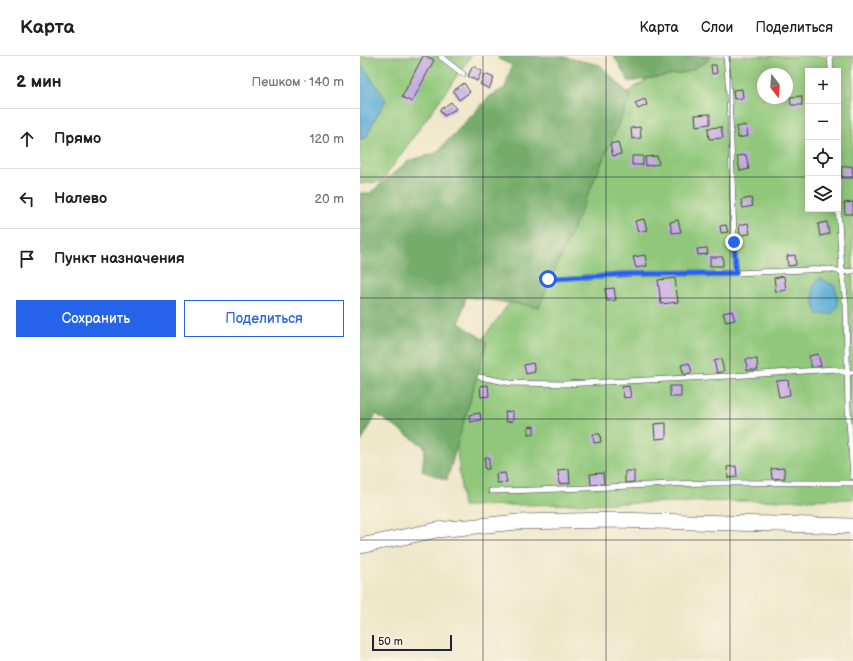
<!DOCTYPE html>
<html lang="ru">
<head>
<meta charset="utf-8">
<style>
	body { margin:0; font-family:"Balsamiq Sans",sans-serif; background:#f2f2f2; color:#202124 }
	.controls { position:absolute; right:12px; top:12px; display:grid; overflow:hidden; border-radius:0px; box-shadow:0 2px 10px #0003 }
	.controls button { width:36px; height:36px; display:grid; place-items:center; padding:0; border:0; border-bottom:1px solid #e0e0e0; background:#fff; color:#202124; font:20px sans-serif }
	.compass { position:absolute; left:397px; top:12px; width:36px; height:36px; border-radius:50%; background:#fff; box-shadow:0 2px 10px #0003; rotate:163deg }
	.scale { position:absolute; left:12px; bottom:10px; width:80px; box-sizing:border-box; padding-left:4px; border:2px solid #22223b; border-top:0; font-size:11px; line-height:14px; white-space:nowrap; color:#22223b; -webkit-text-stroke:3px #fcf5e5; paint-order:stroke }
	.stop { position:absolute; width:12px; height:12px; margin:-9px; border:3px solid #2563eb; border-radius:50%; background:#fff }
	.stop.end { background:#2563eb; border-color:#fff; box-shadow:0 1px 4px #0008 }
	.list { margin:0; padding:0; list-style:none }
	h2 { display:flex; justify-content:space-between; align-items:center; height:52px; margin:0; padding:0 16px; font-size:17px }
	h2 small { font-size:13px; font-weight:400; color:#757577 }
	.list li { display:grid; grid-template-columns:26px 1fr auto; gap:12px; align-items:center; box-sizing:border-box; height:60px; padding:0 16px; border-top:1px solid #e0e0e0 }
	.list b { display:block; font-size:15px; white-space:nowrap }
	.list em { font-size:13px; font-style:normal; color:#757577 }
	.actions { display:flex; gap:8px; padding:12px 16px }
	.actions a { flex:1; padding:9px 0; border:1px solid #2563eb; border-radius:0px; text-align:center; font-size:14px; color:#2563eb }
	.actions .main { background:#2563eb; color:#fff }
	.icon { flex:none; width:22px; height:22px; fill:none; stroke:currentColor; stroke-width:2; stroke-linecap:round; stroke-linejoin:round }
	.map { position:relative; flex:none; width:493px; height:605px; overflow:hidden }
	header { display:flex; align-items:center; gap:24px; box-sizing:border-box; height:56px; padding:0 20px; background:#fff; border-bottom:1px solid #e0e0e0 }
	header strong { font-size:19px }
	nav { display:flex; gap:22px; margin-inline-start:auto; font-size:14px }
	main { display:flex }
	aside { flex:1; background:#fff }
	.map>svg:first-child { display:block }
</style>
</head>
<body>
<header>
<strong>Карта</strong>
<nav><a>Карта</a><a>Слои</a><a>Поделиться</a></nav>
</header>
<main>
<aside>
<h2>2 мин<small>Пешком · 140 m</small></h2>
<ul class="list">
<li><svg class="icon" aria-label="ahead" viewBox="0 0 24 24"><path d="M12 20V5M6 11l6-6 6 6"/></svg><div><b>Прямо</b></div><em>120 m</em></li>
<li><svg class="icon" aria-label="left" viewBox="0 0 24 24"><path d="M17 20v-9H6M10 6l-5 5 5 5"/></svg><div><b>Налево</b></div><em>20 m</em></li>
<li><svg class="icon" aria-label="arrive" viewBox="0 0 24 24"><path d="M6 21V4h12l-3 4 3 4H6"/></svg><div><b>Пункт назначения</b></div></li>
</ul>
<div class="actions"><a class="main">Сохранить</a><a>Поделиться</a></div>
</aside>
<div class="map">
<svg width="493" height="605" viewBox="0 0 493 605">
	<rect width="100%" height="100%" fill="#fcf5e5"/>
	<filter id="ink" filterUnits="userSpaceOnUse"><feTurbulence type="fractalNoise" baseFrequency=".025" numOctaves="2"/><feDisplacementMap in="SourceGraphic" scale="8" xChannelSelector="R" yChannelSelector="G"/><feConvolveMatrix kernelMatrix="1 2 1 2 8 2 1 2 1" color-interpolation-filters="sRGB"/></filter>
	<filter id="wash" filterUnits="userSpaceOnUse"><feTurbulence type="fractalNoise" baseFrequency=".012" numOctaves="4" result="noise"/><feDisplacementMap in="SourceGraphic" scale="16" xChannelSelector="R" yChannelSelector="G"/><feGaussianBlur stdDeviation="0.9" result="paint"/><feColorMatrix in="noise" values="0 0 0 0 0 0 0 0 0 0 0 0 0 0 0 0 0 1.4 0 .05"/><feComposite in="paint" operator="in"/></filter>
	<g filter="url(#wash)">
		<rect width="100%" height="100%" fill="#eee7c9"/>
		<!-- green -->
		<path fill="#90c77a" stroke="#59745a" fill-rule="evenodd" d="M0,0H111L22,125L0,128Z
			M322,0H493V443L103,450L96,384L110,300L194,187L263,39ZM448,15H478V153H448ZM403,18H427V42H403Z"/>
		<!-- forest -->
		<path fill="#74ac6a" stroke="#4b6752" d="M139,0H200L240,9L271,40L179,251L106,241L99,267L127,286L87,424L62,415L65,391L16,358L0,388V137H10L48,105L76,97L130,40L145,32L152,9L138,3Z
			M254,0H350L346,6L327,16L269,26Z"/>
		<!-- water -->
		<path fill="#5dadd8" stroke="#40688a" d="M0,8L2,9L26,44L13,66L6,82L0,83Z
			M460,222L475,230L478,249L472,258H457L453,243V231Z"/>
		<g id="blocks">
			<!-- building -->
			<path fill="#c5a7e3" d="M63,0H66L74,4L52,46L42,41Z
				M351,9H356L357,17L352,18Z
				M113,10L122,15L117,25L108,20Z
				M125,18L134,22L129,33L120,28Z
				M104,27L110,36L99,44L93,35Z
				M382,33L383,42L374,43L373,34Z
				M442,40V49H431L430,41Z
				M285,43L287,49L278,53L275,47Z
				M91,46L96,53L84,60L80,54Z
				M350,58V68L336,70L335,59Z
				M386,69L388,80L378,82L376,71Z
				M280,71L281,82L272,83L271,72Z
				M361,71L363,82L349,83L348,72Z
				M258,86L261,98L253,100L250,88Z
				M386,99L389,113L380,115L377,100Z
				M272,100H283V109H272Z
				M297,100L299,108L286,110L285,101Z
				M492,110L493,122H482L481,111Z
				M391,142L393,150L383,152L381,144Z
				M493,146V158H485L484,147Z
				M284,163L287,174L278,176L275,165Z
				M318,164L321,176L312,177L310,166Z
				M467,166L469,178L460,180L458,168Z
				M388,167L390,178L380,179L379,169Z
				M366,169L368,176L361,177L360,170Z
				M347,192L348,198L338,199L337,193Z
				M285,199L287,210L276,212L273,201Z
				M435,199L436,209L428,210L427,200Z
				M350,201H363V210H350Z
				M424,220L426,234L416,236L414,222Z
				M315,222L318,246L301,248L298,224Z
				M254,232L256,244L247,245L245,233Z
				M372,255L375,264L366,266L363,257Z
				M458,298L461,310L452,312L449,300Z
				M361,303L364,315L357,317L354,305Z
				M386,303H397L398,314H387Z
				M173,307L175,316L166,318L164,309Z
				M329,307L332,316L324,319L321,309Z
				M428,324L430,339L419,341L416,325Z
				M128,329L129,340L121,341L120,330Z
				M269,330L271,341L264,342L262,331Z
				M310,330H321V341H310Z
				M153,355V365L146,366L145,356Z
				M120,357L121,364L110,366L109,359Z
				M306,367V382L295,383L294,368Z
				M174,370V378H168V371Z
				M233,378H240L241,386L234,387Z
				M125,401H129V413H125Z
				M376,410L377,421L368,422L367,411Z
				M424,412L425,422L412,423L411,413Z
				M209,413L210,427L199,428L198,414Z
				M265,415H274V426L265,427Z
				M145,417L147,426L137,427L136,418Z
				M243,417L244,428L231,429L230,418Z"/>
		</g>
	</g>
	<g filter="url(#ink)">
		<use href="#blocks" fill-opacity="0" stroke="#414050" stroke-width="1"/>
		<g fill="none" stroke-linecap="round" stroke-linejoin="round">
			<!-- lane casing -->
			<g stroke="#414050" stroke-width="6">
				<path id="lane" d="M82,0L81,1L103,18
					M366,0C373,72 371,145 376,217
					M470,0L471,15
					M478,149L482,216L486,248L488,352L493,421
					M188,223L268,218L376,217L470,213L482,216L493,215
					M120,321L151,327L203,328L371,320L474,313L487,317L493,316
					M131,435C191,434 250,431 310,428C371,426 432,427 493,427"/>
			</g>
			<!-- secondary casing -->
			<g stroke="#414050" stroke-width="16">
				<path id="secondary" d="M0,490L77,474L158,466L254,464L493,470"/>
			</g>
			<!-- lane -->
			<use href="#lane" stroke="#fff" stroke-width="5"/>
			<!-- secondary -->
			<use href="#secondary" stroke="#fff" stroke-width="15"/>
		</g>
	</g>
	<g fill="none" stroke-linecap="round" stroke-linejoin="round" filter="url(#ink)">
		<!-- route -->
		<path stroke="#2563eb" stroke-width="5" d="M188,223L268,218L376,217L374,186"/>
	</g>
	<!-- grid -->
	<path fill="none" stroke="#22223b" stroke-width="1" stroke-opacity="0.55" d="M123,0V605M246,0V605M370,0V605M0,121H448M478,121H493M0,242H493M0,363H493M0,484H493"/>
</svg>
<div class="controls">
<button>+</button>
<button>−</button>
<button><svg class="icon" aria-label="locate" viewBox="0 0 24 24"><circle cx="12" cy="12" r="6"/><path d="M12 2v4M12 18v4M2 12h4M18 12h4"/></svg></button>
<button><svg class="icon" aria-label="layers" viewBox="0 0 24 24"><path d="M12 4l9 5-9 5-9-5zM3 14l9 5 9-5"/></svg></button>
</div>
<svg class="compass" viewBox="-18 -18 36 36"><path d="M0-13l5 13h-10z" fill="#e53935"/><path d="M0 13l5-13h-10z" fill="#757577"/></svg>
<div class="scale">50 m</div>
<div class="stop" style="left:188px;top:223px"></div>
<div class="stop end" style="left:374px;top:186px"></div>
</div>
</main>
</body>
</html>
